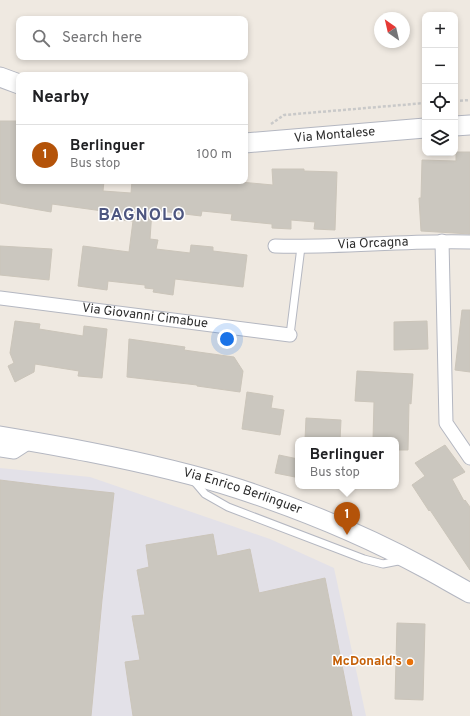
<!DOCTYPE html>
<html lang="en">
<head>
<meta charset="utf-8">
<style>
	body { margin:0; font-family:Overpass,sans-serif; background:#f2f2f2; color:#202124 }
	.controls { position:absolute; right:12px; top:12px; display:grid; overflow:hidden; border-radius:8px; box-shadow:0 2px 6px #0003 }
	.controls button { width:36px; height:36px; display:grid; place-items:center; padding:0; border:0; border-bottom:1px solid #e0e0e0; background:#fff; color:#202124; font:20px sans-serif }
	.compass { position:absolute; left:374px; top:12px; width:36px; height:36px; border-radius:50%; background:#fff; box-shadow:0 2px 6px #0003; rotate:326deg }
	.you { position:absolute; left:227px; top:339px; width:14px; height:14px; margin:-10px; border:3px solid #fff; border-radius:50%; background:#1a73e8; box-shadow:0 0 0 6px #1a73e833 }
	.badge { display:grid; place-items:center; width:26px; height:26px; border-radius:50%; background:#b45309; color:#fff; font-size:13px; font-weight:700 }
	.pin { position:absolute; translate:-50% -33px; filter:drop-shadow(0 1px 2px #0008) }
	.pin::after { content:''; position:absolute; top:21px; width:14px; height:12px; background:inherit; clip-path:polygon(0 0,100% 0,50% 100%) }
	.popup { position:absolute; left:295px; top:437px; width:104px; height:52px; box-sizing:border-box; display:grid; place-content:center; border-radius:8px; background:#fff; filter:drop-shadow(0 1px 3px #0005); font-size:13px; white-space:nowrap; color:#757577 }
	.popup b { font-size:15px; color:#202124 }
	.popup::after { content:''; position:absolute; left:50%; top:100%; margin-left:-8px; border:8px solid transparent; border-top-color:#fff }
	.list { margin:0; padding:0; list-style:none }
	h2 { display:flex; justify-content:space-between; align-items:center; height:52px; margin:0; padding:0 16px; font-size:17px }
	h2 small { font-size:13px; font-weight:400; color:#757577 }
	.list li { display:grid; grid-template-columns:26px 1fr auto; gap:12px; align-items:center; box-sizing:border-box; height:60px; padding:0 16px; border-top:1px solid #e0e0e0 }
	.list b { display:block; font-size:15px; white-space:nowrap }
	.list p { margin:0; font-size:13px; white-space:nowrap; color:#757577 }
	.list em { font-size:13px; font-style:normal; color:#757577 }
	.icon { flex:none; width:22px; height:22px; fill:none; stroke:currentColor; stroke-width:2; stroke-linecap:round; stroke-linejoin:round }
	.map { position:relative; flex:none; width:470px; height:716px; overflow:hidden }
	.search { position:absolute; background:#fff; box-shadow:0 2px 6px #0003; left:16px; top:16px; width:232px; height:44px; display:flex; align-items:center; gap:10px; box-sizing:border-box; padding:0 14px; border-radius:8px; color:#757577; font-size:15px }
	.panel { position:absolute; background:#fff; box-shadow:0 2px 6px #0003; left:16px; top:72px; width:232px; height:112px; border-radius:8px }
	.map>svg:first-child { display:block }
</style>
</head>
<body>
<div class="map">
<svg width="470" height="716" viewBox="0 0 470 716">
	<rect width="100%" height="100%" fill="#efe9e1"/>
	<!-- industrial -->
	<path fill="#e3e1e8" d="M0,468L90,477L270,539L334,568L366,716H0Z"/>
	<!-- building -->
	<path fill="#cbc7bf" stroke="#cbc5ba" d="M0,121H19V181H104L103,191L131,193L132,181H229L273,185L272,169H304V171L337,172L335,230L314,229L315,222L291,220V229L272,228V224L231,220L232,214L202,211L201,216L152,210L150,239L158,240L156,249L190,253L191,245L213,247V251L247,255L243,287L175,279L173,295L153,292L154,289L145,288V285L108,281L107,290L78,286L83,246L129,252L133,221L116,220L117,213L52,204L51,212L0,203Z
		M456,152H470V234L421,231L419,198H421L422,160L456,161Z
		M0,246L52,249L49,280L0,275Z
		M462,310H470V372L455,370Z
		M15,321L40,324L39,329L83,336L84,326L107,329L102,378L78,376L79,371L35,364L34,372L15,382L8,366L14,363L10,353Z
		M427,321L428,349L394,350V322Z
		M129,339L185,347L184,350L234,357L243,371L240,392L197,386V385L127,377Z
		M357,371L413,374L411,404L409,403L408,450H396V440H373L374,402L355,401Z
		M247,392L273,396L271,408L284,410L280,435L242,429Z
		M306,418L341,420L340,440H305Z
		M445,445L465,472L452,479L464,501L465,500L470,507V570L430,510L429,511L412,485L425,476L415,463Z
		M279,455L298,459L295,477L275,473Z
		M0,480L57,487L114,493L102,600L91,716H0Z
		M213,534L217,556L250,549L259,593L325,578L352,716H133L125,662L140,660L132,616L145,615L137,570L149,567L146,545Z
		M397,623L425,624L423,700L395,699Z"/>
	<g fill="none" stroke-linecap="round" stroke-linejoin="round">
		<!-- lane casing -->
		<g stroke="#b4b7c1" stroke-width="9">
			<path id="lane" d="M290,335L301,247
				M194,481L205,494L228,507L364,559L383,564L403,560"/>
		</g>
		<!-- street casing -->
		<g stroke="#b4b7c1" stroke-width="15">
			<g id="street">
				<path d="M442,241L446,423L470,458"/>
				<path id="s1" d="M275,246C340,248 405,240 470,242"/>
				<path id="s2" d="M0,298L290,335"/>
				<path d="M0,450L14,452L31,441"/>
			</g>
		</g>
		<!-- secondary casing -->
		<g stroke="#b4b7c1" stroke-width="21">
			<g id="secondary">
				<path d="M0,77L19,84"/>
				<path d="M455,126L470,125"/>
				<path id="s3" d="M245,143L425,128"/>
				<path id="s4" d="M0,436C30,441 60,446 89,452C140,462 190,473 239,489C303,510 366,536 425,568C440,576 455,585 470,593"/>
			</g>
		</g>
		<!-- path -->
		<path stroke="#c9c9c9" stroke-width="2.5" stroke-dasharray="3 2" stroke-linecap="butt" d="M455,101L470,100
			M271,124L284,115L425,103"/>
		<!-- lane -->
		<use href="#lane" stroke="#fff" stroke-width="7"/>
		<!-- street -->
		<use href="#street" stroke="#fff" stroke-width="13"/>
		<!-- secondary -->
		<use href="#secondary" stroke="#fff" stroke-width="19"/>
	</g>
	<!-- markers -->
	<circle fill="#e8710a" stroke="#fff" stroke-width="1.5" cx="410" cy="662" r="4"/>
	<g text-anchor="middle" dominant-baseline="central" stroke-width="3" stroke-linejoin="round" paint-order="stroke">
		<!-- street labels -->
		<g font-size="13" fill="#2e2e2e" stroke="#fff">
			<text stroke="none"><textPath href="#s3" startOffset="90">Via Montalese</textPath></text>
			<text stroke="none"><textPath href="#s1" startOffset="98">Via Orcagna</textPath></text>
			<text stroke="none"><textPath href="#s2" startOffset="146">Via Giovanni Cimabue</textPath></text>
			<text stroke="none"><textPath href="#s4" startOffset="249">Via Enrico Berlinguer</textPath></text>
		</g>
		<!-- food labels -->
		<g font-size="13" font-weight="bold" fill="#c56008" stroke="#fff" text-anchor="end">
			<text x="402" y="662">McDonald's</text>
		</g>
		<!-- district labels -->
		<g font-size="17" font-weight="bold" letter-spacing="1" fill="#4d5680" stroke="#fff">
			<text x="142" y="216">BAGNOLO</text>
		</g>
	</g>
</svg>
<div class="controls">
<button>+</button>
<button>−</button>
<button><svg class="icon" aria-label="locate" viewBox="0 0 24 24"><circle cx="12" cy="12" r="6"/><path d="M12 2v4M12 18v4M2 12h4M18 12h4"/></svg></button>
<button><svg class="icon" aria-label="layers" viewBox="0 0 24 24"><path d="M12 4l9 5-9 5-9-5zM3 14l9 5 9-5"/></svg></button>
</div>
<svg class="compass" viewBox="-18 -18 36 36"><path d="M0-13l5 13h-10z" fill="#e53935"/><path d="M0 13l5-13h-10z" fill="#757577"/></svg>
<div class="you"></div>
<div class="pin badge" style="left:347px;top:535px">1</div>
<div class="popup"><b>Berlinguer</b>Bus stop</div>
<div class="search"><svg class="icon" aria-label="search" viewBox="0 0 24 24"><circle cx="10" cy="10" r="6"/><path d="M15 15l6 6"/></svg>Search here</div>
<section class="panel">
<h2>Nearby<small></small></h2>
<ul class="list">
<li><span class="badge">1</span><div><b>Berlinguer</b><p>Bus stop</p></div><em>100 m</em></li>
</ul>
</section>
</div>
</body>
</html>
